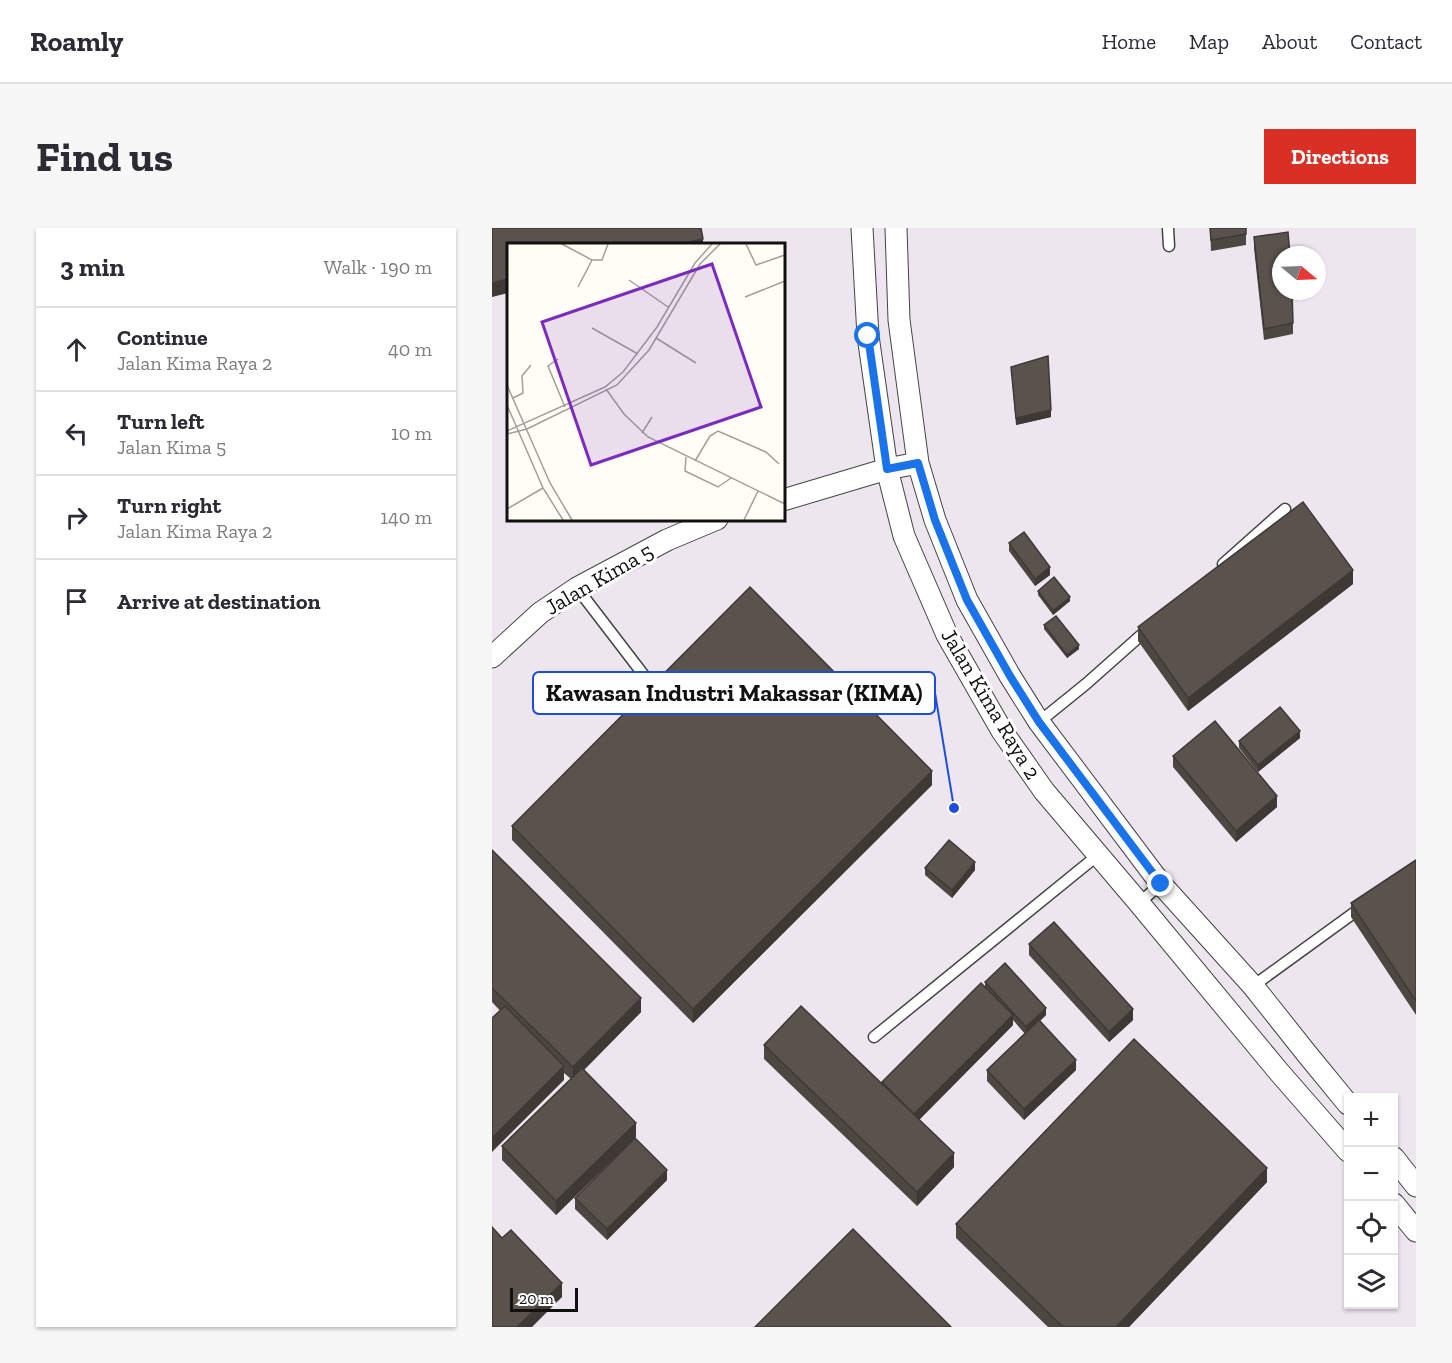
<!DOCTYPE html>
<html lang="en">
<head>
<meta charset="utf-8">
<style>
	body { margin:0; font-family:"Zilla Slab",serif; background:#f7f7f7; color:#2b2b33 }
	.controls { position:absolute; right:18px; bottom:18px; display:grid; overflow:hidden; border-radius:0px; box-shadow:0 2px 4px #0004 }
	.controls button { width:54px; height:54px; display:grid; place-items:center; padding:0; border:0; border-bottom:2px solid #e1e1e2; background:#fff; color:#2b2b33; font:30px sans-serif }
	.compass { position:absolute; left:780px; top:18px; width:54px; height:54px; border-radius:50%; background:#fff; box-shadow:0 2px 4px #0004; rotate:109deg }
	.scale { position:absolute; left:18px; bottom:15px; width:68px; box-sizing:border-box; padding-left:6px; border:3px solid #111; border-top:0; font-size:16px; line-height:21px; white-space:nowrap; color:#111; -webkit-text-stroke:4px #fff; paint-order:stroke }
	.stop { position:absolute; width:18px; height:18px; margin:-14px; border:4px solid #1a73e8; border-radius:50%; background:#fff }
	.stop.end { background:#1a73e8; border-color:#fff; box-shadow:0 2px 6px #0008 }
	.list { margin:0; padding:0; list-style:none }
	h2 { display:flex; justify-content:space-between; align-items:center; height:78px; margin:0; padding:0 24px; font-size:26px }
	h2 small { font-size:20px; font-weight:400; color:#7c7c81 }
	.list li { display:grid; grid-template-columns:39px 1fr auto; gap:18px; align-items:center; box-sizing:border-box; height:84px; padding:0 24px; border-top:2px solid #e1e1e2 }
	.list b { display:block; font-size:22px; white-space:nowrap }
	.list p { margin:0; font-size:20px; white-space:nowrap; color:#7c7c81 }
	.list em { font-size:20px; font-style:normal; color:#7c7c81 }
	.icon { flex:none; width:33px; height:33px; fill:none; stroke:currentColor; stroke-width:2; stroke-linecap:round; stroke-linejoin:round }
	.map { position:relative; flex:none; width:924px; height:1099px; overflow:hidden; border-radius:0px }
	header { display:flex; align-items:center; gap:36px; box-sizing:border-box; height:84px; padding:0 30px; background:#fff; border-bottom:2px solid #e1e1e2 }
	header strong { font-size:28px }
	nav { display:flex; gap:33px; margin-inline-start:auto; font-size:21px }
	.intro { display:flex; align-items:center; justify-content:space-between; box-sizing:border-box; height:144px; padding:0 36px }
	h1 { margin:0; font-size:42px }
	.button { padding:15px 27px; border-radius:0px; background:#d93025; color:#fff; font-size:21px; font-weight:700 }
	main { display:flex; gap:36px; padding:0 36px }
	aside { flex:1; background:#fff; border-radius:0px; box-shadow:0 2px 4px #0004 }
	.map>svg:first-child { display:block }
</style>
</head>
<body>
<header>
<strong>Roamly</strong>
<nav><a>Home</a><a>Map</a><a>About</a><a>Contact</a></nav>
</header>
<div class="intro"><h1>Find us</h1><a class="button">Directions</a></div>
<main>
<aside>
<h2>3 min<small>Walk · 190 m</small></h2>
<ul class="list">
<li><svg class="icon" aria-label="ahead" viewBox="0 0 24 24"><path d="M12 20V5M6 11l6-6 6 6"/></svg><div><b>Continue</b><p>Jalan Kima Raya 2</p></div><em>40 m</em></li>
<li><svg class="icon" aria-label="left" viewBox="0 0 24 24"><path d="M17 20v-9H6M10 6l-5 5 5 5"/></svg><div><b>Turn left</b><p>Jalan Kima 5</p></div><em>10 m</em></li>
<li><svg class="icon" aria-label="right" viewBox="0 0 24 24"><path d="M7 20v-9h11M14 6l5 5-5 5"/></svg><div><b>Turn right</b><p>Jalan Kima Raya 2</p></div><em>140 m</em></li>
<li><svg class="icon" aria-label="arrive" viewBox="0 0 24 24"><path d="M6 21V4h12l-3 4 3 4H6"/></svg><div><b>Arrive at destination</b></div></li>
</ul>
</aside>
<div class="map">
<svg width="924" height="1099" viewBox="0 0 924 1099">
	<rect width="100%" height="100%" fill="#fffdf5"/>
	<!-- industrial -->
	<path fill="#eee6ef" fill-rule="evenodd" d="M0,0H924V1099H0ZM16,16H291V291H16ZM789,27H825V63H789ZM856,870H902V1076H856Z"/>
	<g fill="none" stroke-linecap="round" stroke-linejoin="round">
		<!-- service casing -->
		<g stroke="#444" stroke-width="13">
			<path id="service" d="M676,0L677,18
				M731,336L793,281
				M85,360L154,450
				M547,494L594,456L656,401
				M647,675L669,656
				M761,758L870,679
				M382,809L606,627"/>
		</g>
		<!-- minor casing -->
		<g stroke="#444" stroke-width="23">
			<path id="minor" d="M370,0L376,108L395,241L412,308L455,407L510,503L552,563L647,675L787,844L856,923
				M404,0L407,92L426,235L443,292L475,372L518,448L547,494L669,656L761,758L815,826L856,876
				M291,272L395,241L426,235
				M0,429L48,385L85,360L175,312L225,291
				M902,930L924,958
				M902,976L924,1003"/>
		</g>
		<!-- service -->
		<use href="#service" stroke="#fff" stroke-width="10"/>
		<!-- minor -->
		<use href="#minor" stroke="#fff" stroke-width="21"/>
	</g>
	<!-- wall -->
	<path fill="#4d4742" d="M718,0H754V17L719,23Z
		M762,9L801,95V106L772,112L762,20Z
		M519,139L559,189L524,197Z
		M517,315L558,347L543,358L517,323Z
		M861,356L696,483L646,413V399Z
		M546,363L578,373L561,387L546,367Z
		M552,397L587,421L575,430L552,401Z
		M808,510L766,544L747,520V513Z
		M681,528L785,579L744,614L681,539Z
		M440,557L201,795L20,612V598Z
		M0,622L149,784L92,842L144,909L143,910L175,952L115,1012L83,981V970L131,921L64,987L10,932V918L79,851L72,845V852L0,774Z
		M924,632V787L859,689V675Z
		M433,640L483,642L460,670L433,647Z
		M537,716L641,792L617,814L537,727Z
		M493,754L554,787L548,793L584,842L532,892L495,853V842L533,806L521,792V797L427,892L462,939L425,978L272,831V817L390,856V854L493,758Z
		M775,954L637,1099H556L464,1010V996Z"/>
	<!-- shaded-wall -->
	<path fill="#3f3936" d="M211,11V16H187Z
		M16,51V65L0,69V55Z
		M559,182V189L524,197V190Z
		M558,339V347L543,358V351Z
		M861,342V356L696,483V470Z
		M578,369V373L561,387V383Z
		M587,417V421L575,430V427Z
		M808,503V510L766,544V537Z
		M440,543V557L201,795V781Z
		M785,568V579L744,614V603Z
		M483,634V642L460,670V662Z
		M149,770V784L81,853V839Z
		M554,780V787L534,806V799Z
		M641,781V792L617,814V804Z
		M521,787V797L422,897V886Z
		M584,832V842L532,892V881Z
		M72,838V852L0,924V910Z
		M144,895V909L64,987V973Z
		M462,925V939L425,978V964Z
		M775,940V954L637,1099H624Z
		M175,942V952L115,1012V1001Z
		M70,1055V1069L40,1099H25Z"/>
	<!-- building -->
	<path fill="#5a524d" stroke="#3f3936" stroke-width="1.5" d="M0,0H209L211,11L187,16H16V51L0,55Z
		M718,0H754V6L719,12Z
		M796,4L798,27H789V63H800L801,95L772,101L762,9Z
		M556,128L559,182L524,190L519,139Z
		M811,274L861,342L696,470L646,399Z
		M532,304L558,339L543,351L517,315Z
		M562,349L578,369L561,383L546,363Z
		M258,359L440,543L201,781L20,598Z
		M564,388L587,417L575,427L552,397Z
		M788,479L808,503L766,537L747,513Z
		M723,493L785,568L744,603L681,528Z
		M457,612L483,634L460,662L433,640Z
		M0,622L149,770L81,839L0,760Z
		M924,632V773L859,675Z
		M562,694L641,781L617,804L537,716Z
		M513,735L554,780L534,799L493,754Z
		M489,755L521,787L422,886L390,854Z
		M13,778L72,838L0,910V790Z
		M309,778L462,925L425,964L272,817Z
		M547,792L584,832L532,881L495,842Z
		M642,811L775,940L624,1099H571L464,996Z
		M90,840L144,895L64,973L10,918Z
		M143,910L175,942L115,1001L83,970Z
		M0,999L10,1010L19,1002L70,1055L25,1099H0Z
		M361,1001L459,1099H263Z"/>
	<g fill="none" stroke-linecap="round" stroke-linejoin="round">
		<!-- route -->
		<path stroke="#1a73e8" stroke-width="8" d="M376,108L395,241L426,235L443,292L475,372L518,448L547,494L669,656"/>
	</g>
	<g text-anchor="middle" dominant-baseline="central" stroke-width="6" stroke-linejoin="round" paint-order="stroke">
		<!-- street labels -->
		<g font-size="22" fill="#111" stroke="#fff">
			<text transform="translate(107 351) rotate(-30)">Jalan Kima 5</text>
			<text transform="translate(499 476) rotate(59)">Jalan Kima Raya 2</text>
		</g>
	</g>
	<!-- overview -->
	<g transform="translate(15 15)">
		<rect width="278" height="278" fill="#fffdf5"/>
		<path fill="none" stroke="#a09f9a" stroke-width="1.5" d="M55,1L85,17L71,44M239,1L249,22L278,12M85,17H95L101,1M122,37L161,64M238,54L278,38M85,85L131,111M149,95L189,120M51,116L41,123L58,164M0,142L43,240L65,277M99,146L117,171L141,194L278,261M6,155L16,150L15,133L24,122M0,162L36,245L56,277M0,188L98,144L116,129L150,84L188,20L205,1M135,190L145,174M0,191L20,186L110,142L142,107L193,21L213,1M179,214L178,228L211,244L224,235M188,218L203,193L211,188L259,209L272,221M0,266L36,245M237,277L251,248"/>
		<path fill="#7b2cbf" fill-opacity="0.15" stroke="#7b2cbf" stroke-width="3" d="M205,21L254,164L84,222L35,79Z"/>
		<rect width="278" height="278" fill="none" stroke="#111" stroke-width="3"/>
	</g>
	<!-- callouts -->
	<path fill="none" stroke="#1d4ed8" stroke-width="2" d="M462 580L443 465"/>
	<circle fill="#1d4ed8" stroke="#fff" stroke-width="2" cx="462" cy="580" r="6"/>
	<rect fill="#fff" stroke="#1d4ed8" stroke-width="2" x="41" y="444" width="402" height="42" rx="6"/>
	<g font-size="24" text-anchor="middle" font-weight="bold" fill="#111">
		<text x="242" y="473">Kawasan Industri Makassar (KIMA)</text>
	</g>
</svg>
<div class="controls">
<button>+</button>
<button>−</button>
<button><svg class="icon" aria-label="locate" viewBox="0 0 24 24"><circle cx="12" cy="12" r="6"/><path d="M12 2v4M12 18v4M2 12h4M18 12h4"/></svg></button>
<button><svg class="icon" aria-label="layers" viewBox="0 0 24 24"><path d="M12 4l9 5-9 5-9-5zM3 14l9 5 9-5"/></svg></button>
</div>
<svg class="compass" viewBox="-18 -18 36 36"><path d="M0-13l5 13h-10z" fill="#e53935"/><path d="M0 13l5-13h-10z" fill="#7c7c81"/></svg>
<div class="scale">20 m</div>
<div class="stop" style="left:376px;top:108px"></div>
<div class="stop end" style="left:669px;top:656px"></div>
</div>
</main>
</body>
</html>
